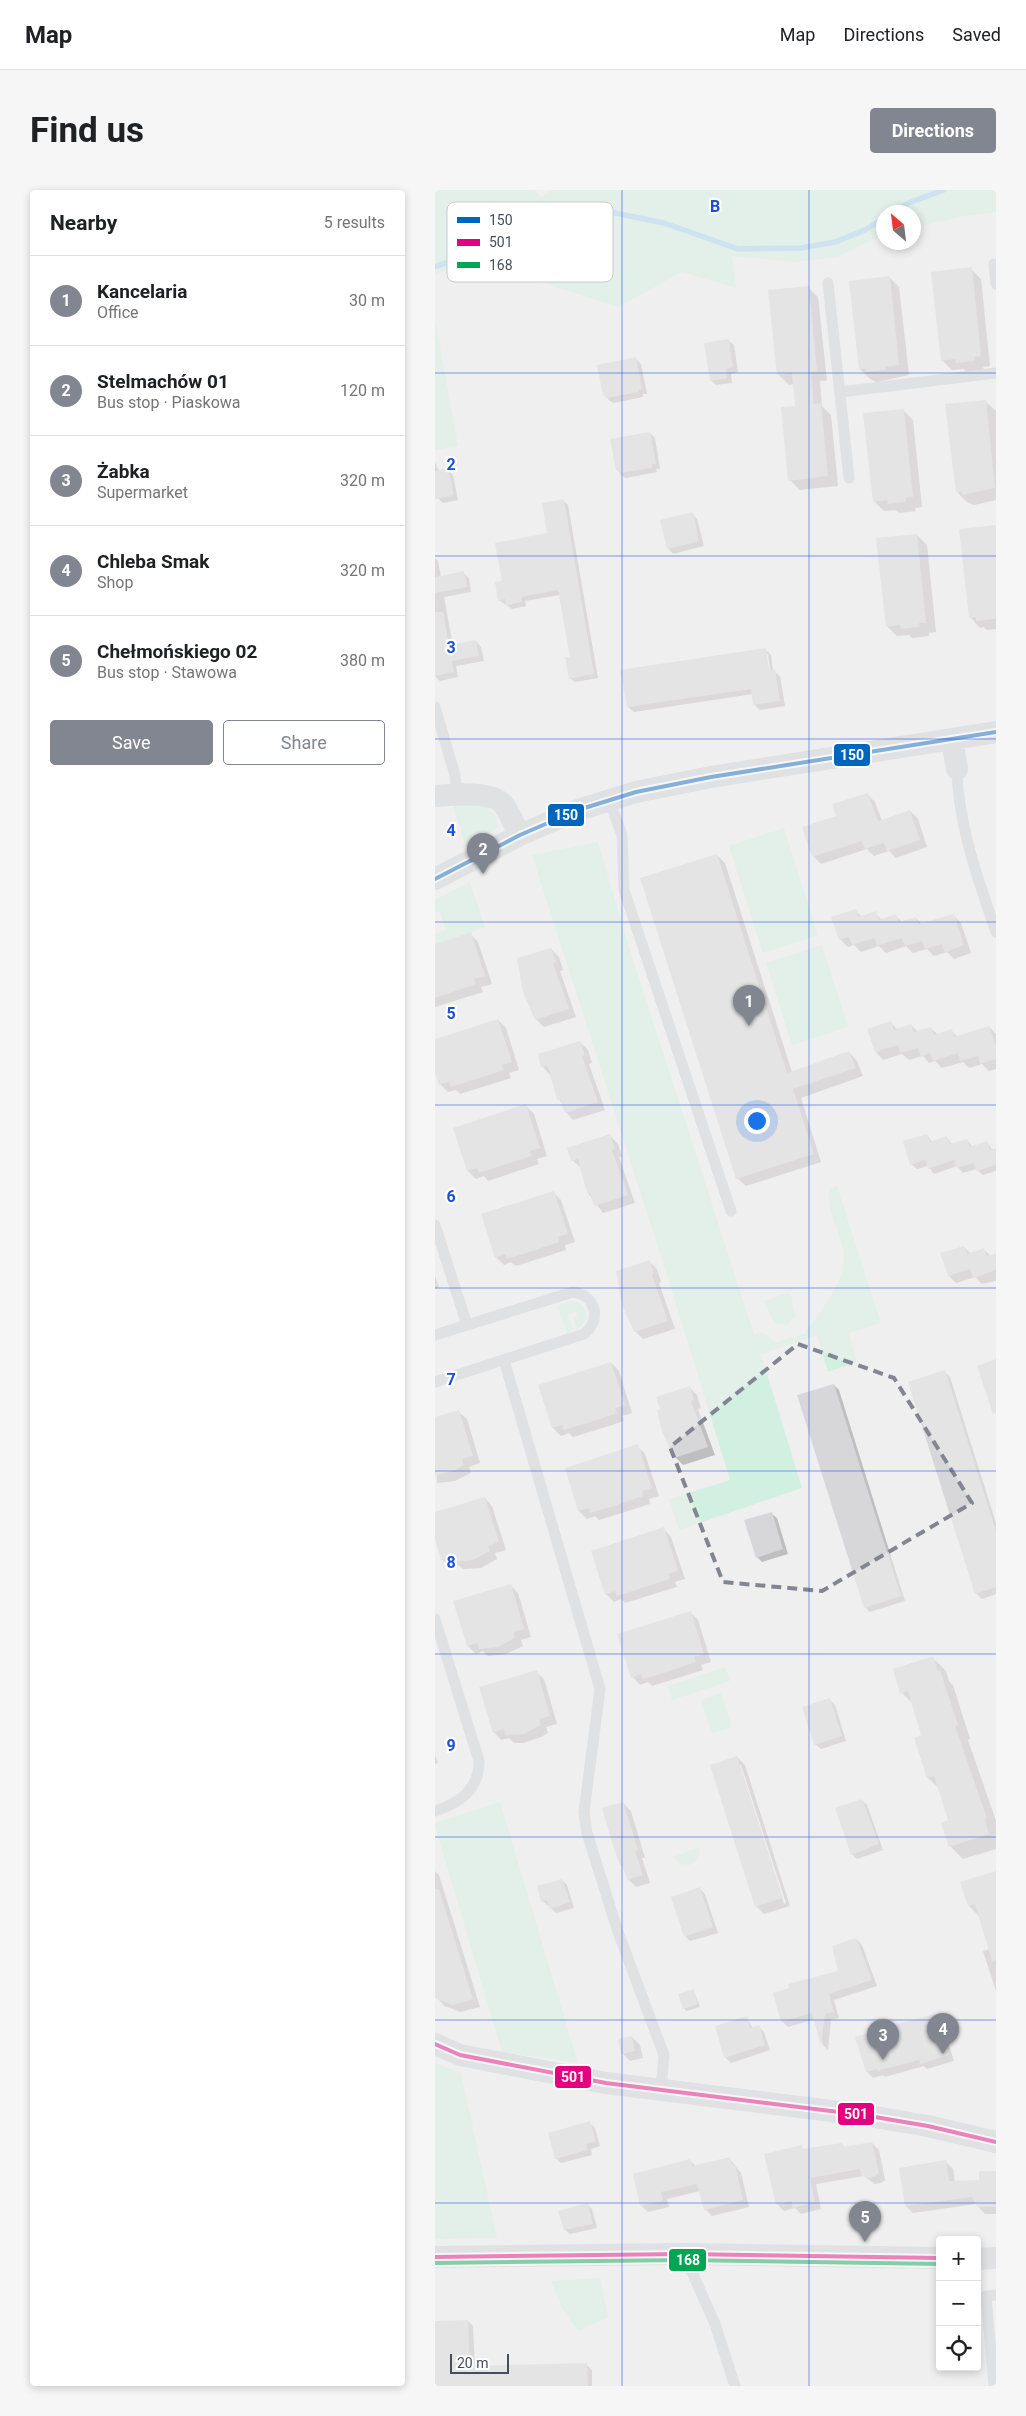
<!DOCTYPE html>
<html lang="en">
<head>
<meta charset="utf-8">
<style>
	body { margin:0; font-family:Roboto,sans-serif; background:#f6f6f6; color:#202124 }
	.controls { position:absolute; right:15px; bottom:15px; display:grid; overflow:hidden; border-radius:5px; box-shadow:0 2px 8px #0003 }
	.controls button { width:45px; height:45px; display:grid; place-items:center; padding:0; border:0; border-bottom:1px solid #e0e0e0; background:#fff; color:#202124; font:25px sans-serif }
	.compass { position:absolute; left:441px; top:15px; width:45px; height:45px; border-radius:50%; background:#fff; box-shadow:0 2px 8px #0003; rotate:332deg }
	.scale { position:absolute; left:15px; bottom:12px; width:59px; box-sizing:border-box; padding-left:5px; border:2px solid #454e5d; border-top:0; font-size:14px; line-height:18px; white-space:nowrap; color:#454e5d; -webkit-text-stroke:4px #fff; paint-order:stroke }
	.you { position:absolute; left:321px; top:930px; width:18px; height:18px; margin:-12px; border:4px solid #fff; border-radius:50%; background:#1a73e8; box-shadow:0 0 0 8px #1a73e833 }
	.badge { display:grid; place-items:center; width:32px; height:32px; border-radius:50%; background:#818690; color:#fff; font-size:16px; font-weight:700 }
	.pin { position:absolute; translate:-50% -41px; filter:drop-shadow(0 1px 2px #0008) }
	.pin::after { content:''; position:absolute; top:26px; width:18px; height:15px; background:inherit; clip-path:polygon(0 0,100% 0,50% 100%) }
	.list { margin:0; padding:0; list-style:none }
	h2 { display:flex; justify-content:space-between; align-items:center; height:65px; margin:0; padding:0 20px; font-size:21px }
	h2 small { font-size:16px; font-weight:400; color:#757577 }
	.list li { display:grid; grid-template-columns:32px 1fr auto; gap:15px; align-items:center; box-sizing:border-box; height:90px; padding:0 20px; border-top:1px solid #e0e0e0 }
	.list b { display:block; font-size:19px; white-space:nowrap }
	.list p { margin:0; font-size:16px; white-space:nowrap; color:#757577 }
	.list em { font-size:16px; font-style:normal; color:#757577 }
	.actions { display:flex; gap:10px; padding:15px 20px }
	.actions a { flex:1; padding:11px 0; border:1px solid #818690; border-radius:5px; text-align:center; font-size:18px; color:#818690 }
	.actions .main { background:#818690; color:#fff }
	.icon { flex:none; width:28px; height:28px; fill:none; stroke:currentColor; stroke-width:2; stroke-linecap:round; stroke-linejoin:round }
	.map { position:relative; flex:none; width:561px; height:2196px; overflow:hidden; border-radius:5px }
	header { display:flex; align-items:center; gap:30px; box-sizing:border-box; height:70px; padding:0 25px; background:#fff; border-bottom:1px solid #e0e0e0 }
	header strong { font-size:24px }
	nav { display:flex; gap:28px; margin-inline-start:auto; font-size:18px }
	.intro { display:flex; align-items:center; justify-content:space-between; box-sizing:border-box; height:120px; padding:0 30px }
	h1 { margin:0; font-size:35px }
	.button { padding:12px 22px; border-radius:5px; background:#818690; color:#fff; font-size:18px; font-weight:700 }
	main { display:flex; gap:30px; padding:0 30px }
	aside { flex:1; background:#fff; border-radius:5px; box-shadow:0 2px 8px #0003 }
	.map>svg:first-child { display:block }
</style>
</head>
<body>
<header>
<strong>Map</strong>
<nav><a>Map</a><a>Directions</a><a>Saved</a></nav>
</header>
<div class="intro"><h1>Find us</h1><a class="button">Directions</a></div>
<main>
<aside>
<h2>Nearby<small>5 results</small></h2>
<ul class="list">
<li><span class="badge">1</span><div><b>Kancelaria</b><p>Office</p></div><em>30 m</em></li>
<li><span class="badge">2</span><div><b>Stelmachów 01</b><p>Bus stop · Piaskowa</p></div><em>120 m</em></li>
<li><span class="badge">3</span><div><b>Żabka</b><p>Supermarket</p></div><em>320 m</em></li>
<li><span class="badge">4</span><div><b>Chleba Smak</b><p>Shop</p></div><em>320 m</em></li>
<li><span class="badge">5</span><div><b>Chełmońskiego 02</b><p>Bus stop · Stawowa</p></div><em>380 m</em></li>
</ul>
<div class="actions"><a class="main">Save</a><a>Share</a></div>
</aside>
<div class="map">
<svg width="561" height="2196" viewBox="0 0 561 2196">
	<rect width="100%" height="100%" fill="#f0efef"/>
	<!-- green -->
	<path fill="#d2f0e2" d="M0,0H99L106,7L117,0H561V22L530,26L479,37L478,22H448V44L403,67L360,72L297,66L301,98L247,82L183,117L106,92L97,40L0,85Z
		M0,129L23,256L0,260Z
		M16,611C32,612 66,613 62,638L31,656Z
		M349,638L383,745L328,763L294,656Z
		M163,652L193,754L319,1144L327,1142L341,1152L369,1144C387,1119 416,1087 407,1055C402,1035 391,1019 394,999L402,996L446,1133L414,1143L422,1172L393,1182L382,1145L326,1164L367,1298L244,1340L234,1309L295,1290L236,1098L97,665Z
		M35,692L50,737L0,754V744L11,740L5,722L0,723V710Z
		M387,755L413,837L357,855L331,773Z
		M355,1102L361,1126L352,1135L339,1133L329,1111Z
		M135,1111C153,1112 157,1130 142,1140L138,1128L143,1126L141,1122L132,1125L139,1140L132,1143L122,1116Z
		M290,1477L295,1491L237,1510L233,1496Z
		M286,1503L297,1537L277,1543L266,1510Z
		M65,1612L143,1873L67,1862L0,1636V1633Z
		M265,1657L264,1668L255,1675L245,1674L238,1667Z
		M0,1873L26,1883L62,2048L0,2049Z
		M165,2088L173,2127L143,2141L127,2118L116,2091Z"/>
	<!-- shadow -->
	<path fill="#0003" fill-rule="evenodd" d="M536,79L546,89L555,176L548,177L549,180L532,182L528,179L517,180L507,170Z
		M454,87L464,97L474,185L442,192L435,189L425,179Z
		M373,97L383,107L392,191H385L387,216L396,225L403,296L365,300L355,290L362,217L359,194L354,195L344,185L335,101Z
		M293,150L299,155L303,182L296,184L297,193L281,195L276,190Z
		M201,169L206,174L212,204H208V207L179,213L175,211L169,205Z
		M550,211L561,221V310L539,315L532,312L522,302Z
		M468,220L478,230L487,317L480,318L481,321L464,323L460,320L449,321L439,311Z
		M215,243L220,248L225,279H221L222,282L191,288L187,286L182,280Z
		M0,272L4,282L13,280L18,285L23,310L8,313L3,308L0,309Z
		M128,310L133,315L163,488L140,492L135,488L136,468L125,405L90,411L91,416L77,419L64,410L114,344Z
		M257,324L262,329L269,356L238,364L233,358Z
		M561,336V439L552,440L549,437L545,438L535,427Z
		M482,345L492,355L501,442L494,443V446L477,448L474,445L462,446L452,436Z
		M0,368L3,371L6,387L28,383L34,388L36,402L9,407L18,456L41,451L46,457L49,471L21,476L23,487L5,491L0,486Z
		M330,459L336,465L338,481L345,486L350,516L325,520L320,515L318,504L199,522L193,517ZM330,464H333L336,486H334Z
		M432,604L440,612L447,631L475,621L483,629L492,657L461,668L454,661L439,666L432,659L386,674L378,666L403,627Z
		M282,665L290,673L357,882L414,862L422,871L428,886L366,908L386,972L311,996L302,988Z
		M420,720L427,727L440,723L447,730L461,726L467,732L481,728L487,734L518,725L526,733L536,763L519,769L512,762L499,766L492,759L478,763L471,756L451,763L444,756L426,762L419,755L413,757L405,749Z
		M35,744L43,752L57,794L46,797L48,802L0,817V755Z
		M116,759L124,767L128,780L125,781L141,827L109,837L101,829Z
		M63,830L71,838L84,880L74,883L76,888L25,904L21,900L13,902L6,895L0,878V850Z
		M456,833L463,840L476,835L483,842L496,838L503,845L516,841L523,847L554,837L561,844V879L554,881L547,874L534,878L528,872L507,878L500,871L494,873L488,866L474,870L467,864L448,870L441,862Z
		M145,852L153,860L157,873L154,874L170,920L138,930L131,922L124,909L115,885L108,877Z
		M91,916L99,924L112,966L102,969L104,974L53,991L49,986L41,989L33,981L20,939Z
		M492,945L497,952L512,948L518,955L532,950L538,957L552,953L558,960L561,959V981L548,985L541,979L528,983L522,976L499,984L493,976L482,979L476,974Z
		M175,946L183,954L187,966L184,967L200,1013L168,1023L153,1003L146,978L137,970Z
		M118,1002L126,1010L140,1052L130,1055L131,1060L81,1076L76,1072L69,1075L61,1067Z
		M529,1057L536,1064L549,1060L556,1066L561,1065V1091L547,1094L540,1087L521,1093L514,1086Z
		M214,1071L222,1079L226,1092L224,1093L240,1139L208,1149L200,1141Z
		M0,1086L4,1097L0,1099Z
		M176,1173L184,1181L197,1223L187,1226L189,1231L174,1236L138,1247L134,1243L126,1246L118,1238L105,1195Z
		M510,1182L515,1187L561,1333V1404L547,1409L541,1403Z
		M399,1195L404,1200L470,1411L435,1422L430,1417Z
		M254,1197L262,1205L266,1218L263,1219L280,1265L248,1275L240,1267Z
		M24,1222L32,1229L45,1273L34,1277L36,1283L20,1291L2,1293L0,1229Z
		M202,1256L210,1264L224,1306L214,1309L215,1314L187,1323L164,1330L160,1326L152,1329L144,1321L131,1279Z
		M50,1308L57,1316L71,1360L60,1363L62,1369L46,1378L28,1379L23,1375L15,1377L7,1369L0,1345V1323Z
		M336,1323L342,1328L353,1364L327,1372L322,1367Z
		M229,1339L236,1347L250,1389L240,1392L242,1397L190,1413L186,1409L179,1412L171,1404Z
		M75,1395L83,1403L96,1447L86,1450L88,1456L71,1464L53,1466L48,1461L41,1464L33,1456L20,1411Z
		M255,1422L263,1430L276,1472L266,1475L268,1480L217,1496L213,1492L205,1495L198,1487Z
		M498,1468L511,1481L514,1491L518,1495L535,1549L533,1550L561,1631V1659L528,1669L515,1656V1631L505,1599L493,1588L481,1549L488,1546L478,1514L467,1503Z
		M101,1482L109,1489L122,1534L111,1537L113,1543L106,1547L88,1553H79L74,1548L66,1550L59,1542Z
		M395,1510L400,1515L411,1551L386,1559L380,1554Z
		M0,1565L3,1573L0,1574Z
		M302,1567L310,1575L355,1716L329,1724L321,1716ZM304,1575H306L351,1713L349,1714Z
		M427,1610L432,1615L448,1660L422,1669L417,1664Z
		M188,1613L196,1621L210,1668H207L215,1693L201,1697L193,1689L190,1679L186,1675Z
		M0,1681L4,1685L45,1817L25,1822L10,1816L2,1808L0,1802Z
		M561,1682V1801L548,1761L555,1759L545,1727L534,1716L527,1693Z
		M127,1690L132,1695L139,1718L121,1723L108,1711Z
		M265,1699L270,1704L283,1743L255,1751L250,1746Z
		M421,1749L427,1755L442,1796L399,1810L404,1828L396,1830L393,1860L388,1855L380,1829L353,1837L347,1831L405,1781Z
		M259,1801L265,1817L251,1821L249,1818Z
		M500,1825L506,1832L519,1871L492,1879L489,1876L450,1887L448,1885L438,1888L432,1882L449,1839Z
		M311,1827L318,1838L324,1837L329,1842L335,1860L296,1873L290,1867Z
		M197,1847L205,1855L208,1868L195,1871L187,1863Z
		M155,1933L160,1938L165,1956L156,1959L157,1965L126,1973L121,1968Z
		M437,1953L444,1960L450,1990L446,1993L440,1994L429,1986L381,1994L386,2019L366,2024L360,2018L349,2021L342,2014L366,1957L370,1960L407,1954L410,1958Z
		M294,1968L306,1983L314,2017L277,2026L270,2019L265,2001L232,2009L234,2017L213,2022L206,2015L255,1971L261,1976Z
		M511,1972L518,1979L520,1992L545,1991L561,1982V2024H550L541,2014L478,2023L471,2016L465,1979Z
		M152,2014L157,2019L162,2038L135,2044L130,2040Z
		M33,2131L38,2136L40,2177L152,2175L157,2180V2196H0V2132Z"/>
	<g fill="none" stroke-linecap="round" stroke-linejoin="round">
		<!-- stream -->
		<path stroke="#a4d6f0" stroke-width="5.5" d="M458,22L473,13L509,0
			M0,77L32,65L77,37L91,31L143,23L175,22L229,33L303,59L366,58L400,52L430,40L448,29"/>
	</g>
	<!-- building -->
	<path fill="#d7d7d9" d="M537,77L546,166L539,167L540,171L521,173L520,169L506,171L496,82Z
		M455,86L464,175L450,177V180L431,182V179H424L414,91Z
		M374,96L382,181L376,182L379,214L386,213L393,286L353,291L346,217L360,216L357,183L342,185L333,100Z
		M294,149L298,177L291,179L292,188L275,191L269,153Z
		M201,167L207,199L203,200L204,202L172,208V206H168L162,175Z
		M551,210L560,298L527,305V302L521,303L510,214Z
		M469,219L478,307L471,308V312L453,314L452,310L438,312L428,223Z
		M215,242L221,274H217V278L185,283L184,281H181L175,249Z
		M13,278L19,305L0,309V281Z
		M129,309L159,484L134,489L130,467H135L123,400L86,407L87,412L71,415L70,409L63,411L60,392L67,391L60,353L112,343L107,313Z
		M258,322L264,351L232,359L225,330Z
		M561,335V425L560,429L541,431V427L534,428L524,339Z
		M482,344L491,433H484L485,437L466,439L465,435L451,437L441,348Z
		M29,381L32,397L0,403V387Z
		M0,422H8L14,455L41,450L44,466L17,471L19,482L0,486Z
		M331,458L334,480L340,479L345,511L318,515L316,499L192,517L185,480Z
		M433,603L443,631L475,620L485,650L452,661L449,653L430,659L427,651L377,667L367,637L401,626L397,614Z
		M282,664L352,883L414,861L421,878L358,899L379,964L301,989L205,688Z
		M421,719L423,727L441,721L444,730L461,724L464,732L481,727L484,734L519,724L529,755L510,762L507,754L490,759L487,751L470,756L467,748L442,756L439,748L417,755L414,747L404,750L396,727Z
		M36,742L50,786L39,789L41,794L0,808V754Z
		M116,758L121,772L118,773L134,819L100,830L88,802L82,768Z
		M63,829L77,872L67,875L69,880L16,897L14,892L4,895L0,882V849Z
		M456,831L459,840L476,834L479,842L496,837L499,845L517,839L519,847L554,836L561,856V869L545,874L543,866L525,871L523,863L498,871L495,863L486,866L483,858L465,863L463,855L440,862L432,839Z
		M145,851L150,865L147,866L163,912L130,923L125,909L122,910L113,876L106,877L103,864Z
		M91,914L105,958L95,961L97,966L44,983L42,978L32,981L18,938Z
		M175,944L180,959L177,960L193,1005L159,1016L155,1003H152L143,969L136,971L132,958Z
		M492,944L495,952L512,946L515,954L532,949L535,957L552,951L555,960L561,958V975L542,981L539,973L521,978L519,970L493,979L490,970L475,975L468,951Z
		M119,1001L133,1044L123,1047L124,1052L88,1064L72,1069L70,1064L60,1068L46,1024Z
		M529,1056L532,1064L549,1058L552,1066L561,1063V1080L538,1088L535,1079L513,1086L505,1063Z
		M215,1070L219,1084L217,1085L233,1131L199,1142L187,1115L181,1081Z
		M561,1169V1223L558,1224L542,1176Z
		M176,1172L190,1215L180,1218L182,1223L165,1229L129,1240L127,1235L117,1238L103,1195Z
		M510,1180L561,1341V1397L540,1404L473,1192Z
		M399,1194L466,1406L429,1418L362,1205Z
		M255,1196L259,1210L256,1211L273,1257L239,1268L227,1241L222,1220L225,1219L221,1207Z
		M24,1220L38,1266L27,1269L29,1275L21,1280L0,1286V1227Z
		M203,1254L217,1298L207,1301L208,1306L179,1316L155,1323L154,1318L143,1321L130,1278Z
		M50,1307L64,1352L53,1356L55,1361L38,1370L18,1372L17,1366L6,1370L0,1349V1322Z
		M337,1322L348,1359L321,1368L309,1330Z
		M229,1337L243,1381L233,1384L235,1389L182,1406L180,1401L170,1405L156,1361Z
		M76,1394L89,1439L79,1442L80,1448L63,1457L44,1459L42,1453L32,1456L18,1411Z
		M256,1421L269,1464L259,1467L261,1472L232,1482L208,1489L206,1484L196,1488L182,1444Z
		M498,1466L503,1481L505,1480L523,1535L520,1536L552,1628L550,1629L554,1644L514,1657L506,1633L513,1630L499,1586L492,1588L479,1548L486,1545L473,1501L465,1504L458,1479Z
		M102,1480L115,1526L104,1529L106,1535L89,1544L70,1545L69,1539L58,1543L44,1497Z
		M395,1508L407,1546L379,1555L367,1517Z
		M302,1566L348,1708L320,1717L275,1575Z
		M427,1609L444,1654L416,1665L400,1618Z
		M188,1612L203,1660L200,1661L208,1685L192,1690L187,1675H185L178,1656L167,1618Z
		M561,1681V1770L557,1771L540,1714L533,1716L525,1692Z
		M127,1689L135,1712L115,1719L112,1710L106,1712L102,1696Z
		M265,1697L278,1737L249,1747L236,1707Z
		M0,1699H4L38,1809L17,1815L0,1808Z
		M421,1748L437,1790L394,1804L399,1822L390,1824L386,1856L377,1823L346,1832L338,1803L354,1798L353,1794L403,1781L397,1756Z
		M259,1799L263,1814L248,1819L243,1804Z
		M500,1824L514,1865L485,1874L484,1870L442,1881V1879L431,1882L420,1847L434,1843L432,1838L446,1834L448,1838Z
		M312,1826L315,1838L324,1835L330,1855L289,1868L280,1836Z
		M197,1846L200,1861L186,1864L183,1849Z
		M155,1931L161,1951L151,1954L153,1960L120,1969L113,1943Z
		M437,1952L444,1983L439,1987L433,1988L426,1985L425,1979L375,1988L380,2012L358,2018L356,2011L341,2015L329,1964L367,1955L368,1959L407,1953L408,1957Z
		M295,1967L297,1975L300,1974L308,2010L269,2020L262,1994L226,2002L228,2011L205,2016L198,1984L255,1969L257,1976Z
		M511,1970L514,1991L544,1990V1981H561V2017H542L537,2007L470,2016L464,1978Z
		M153,2013L158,2034L129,2040L123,2021Z
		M33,2130L35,2176L152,2173L153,2196H0V2131Z"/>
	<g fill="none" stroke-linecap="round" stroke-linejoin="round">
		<!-- lane -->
		<path stroke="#cdd0d3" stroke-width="11" d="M559,74L561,94
			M393,93L414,288
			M405,202L561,183
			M0,517L20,585L22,605
			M522,579C523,635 543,689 561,742
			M174,610L187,645L189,700L296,1021
			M0,1035L32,1135
			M0,1145L138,1102C161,1105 167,1130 149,1144L0,1192
			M69,1170L165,1499L149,1622L152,1643L183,1742L229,1865L226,1899
			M0,1429L44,1571C44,1600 25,1613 0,1621
			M249,2064L280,2134L300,2196
			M559,2196L551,2106L561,2105"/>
		<!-- street -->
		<path stroke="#cdd0d3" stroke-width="22" d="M517,549L522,579
			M0,606C17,605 55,600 68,614C75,623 79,635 85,645
			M0,689L85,645L143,620L201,602L276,587L561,542
			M0,1854L25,1865L171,1893L428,1925L493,1936L561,1952
			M0,2067L249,2064L505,2068
			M542,2069L561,2068"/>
		<!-- bus-1 casing -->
		<g stroke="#fff" stroke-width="8">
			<path id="bus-1" d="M0,689L85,645L143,620L201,602L276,587L561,542"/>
		</g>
		<!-- bus-2 casing -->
		<g stroke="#fff" stroke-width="8">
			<path id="bus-2" d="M0,1854L25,1865L171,1893L428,1925L493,1936L561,1952
				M0,2067L249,2064L505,2068"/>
		</g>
		<!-- bus-3 casing -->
		<g stroke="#fff" stroke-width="8">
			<path id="bus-3" d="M0,2073L249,2070L505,2074"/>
		</g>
		<!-- bus-1 -->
		<use href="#bus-1" stroke="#0065bd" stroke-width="4"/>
		<!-- bus-2 -->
		<use href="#bus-2" stroke="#e5007d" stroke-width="4"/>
		<!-- bus-3 -->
		<use href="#bus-3" stroke="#00a651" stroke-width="4"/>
	</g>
	<!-- marked area -->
	<path d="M0 0H561V2196H0ZM363,1154L459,1188L537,1313L387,1401L288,1392L235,1257Z" fill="#f0efef" fill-opacity=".55" fill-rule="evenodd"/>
	<path fill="none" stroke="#818690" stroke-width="4" stroke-dasharray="10 6" stroke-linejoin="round" d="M363,1154L459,1188L537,1313L387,1401L288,1392L235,1257Z"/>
	<!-- grid -->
	<path fill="none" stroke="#1d4ed8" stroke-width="1" stroke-opacity="0.55" d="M187,0V2196M374,0V2196M0,183H561M0,366H561M0,549H561M0,732H561M0,915H561M0,1098H561M0,1281H561M0,1464H561M0,1647H561M0,1830H561M0,2013H561"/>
	<!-- legend -->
	<rect x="12" y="12" width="166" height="80" rx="8" fill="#fff" stroke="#c7cace" stroke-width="1"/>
	<rect x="22" y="27" width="23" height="6" fill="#0065bd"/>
	<rect x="22" y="49" width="23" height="7" fill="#e5007d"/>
	<rect x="22" y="72" width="23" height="6" fill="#00a651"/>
	<g font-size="14" fill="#454e5d">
		<text x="54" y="35">150</text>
		<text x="54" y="57">501</text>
		<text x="54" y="80">168</text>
	</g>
	<g font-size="16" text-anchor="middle" font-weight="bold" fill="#1d4ed8" stroke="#fff" stroke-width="4.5" stroke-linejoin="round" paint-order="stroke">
		<text x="280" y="22">B</text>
		<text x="16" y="280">2</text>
		<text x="16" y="463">3</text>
		<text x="16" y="646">4</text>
		<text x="16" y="829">5</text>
		<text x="16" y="1012">6</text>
		<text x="16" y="1195">7</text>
		<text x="16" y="1378">8</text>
		<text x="16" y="1561">9</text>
	</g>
	<g stroke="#fff" stroke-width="2">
		<rect x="398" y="553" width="38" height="24" rx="5" fill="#0065bd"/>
		<rect x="112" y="613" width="38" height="24" rx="5" fill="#0065bd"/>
		<rect x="119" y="1875" width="38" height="24" rx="5" fill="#e5007d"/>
		<rect x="402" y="1912" width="38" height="24" rx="5" fill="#e5007d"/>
		<rect x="233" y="2058" width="39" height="24" rx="5" fill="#00a651"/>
	</g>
	<g font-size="14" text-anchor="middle" font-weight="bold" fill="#fff">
		<text x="417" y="570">150</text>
		<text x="131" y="630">150</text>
		<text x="138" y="1892">501</text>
		<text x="421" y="1929">501</text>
		<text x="253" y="2075">168</text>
	</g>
</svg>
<div class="controls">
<button>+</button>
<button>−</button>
<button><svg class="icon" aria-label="locate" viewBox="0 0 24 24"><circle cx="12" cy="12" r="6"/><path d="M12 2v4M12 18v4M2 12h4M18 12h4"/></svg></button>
</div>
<svg class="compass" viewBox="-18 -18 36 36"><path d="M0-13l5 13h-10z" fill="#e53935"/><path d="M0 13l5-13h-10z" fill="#757577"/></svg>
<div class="scale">20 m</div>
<div class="you"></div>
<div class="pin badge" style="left:314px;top:836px">1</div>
<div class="pin badge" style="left:48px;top:684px">2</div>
<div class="pin badge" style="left:448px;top:1870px">3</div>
<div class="pin badge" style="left:508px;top:1864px">4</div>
<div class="pin badge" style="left:430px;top:2052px">5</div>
</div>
</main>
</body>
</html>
